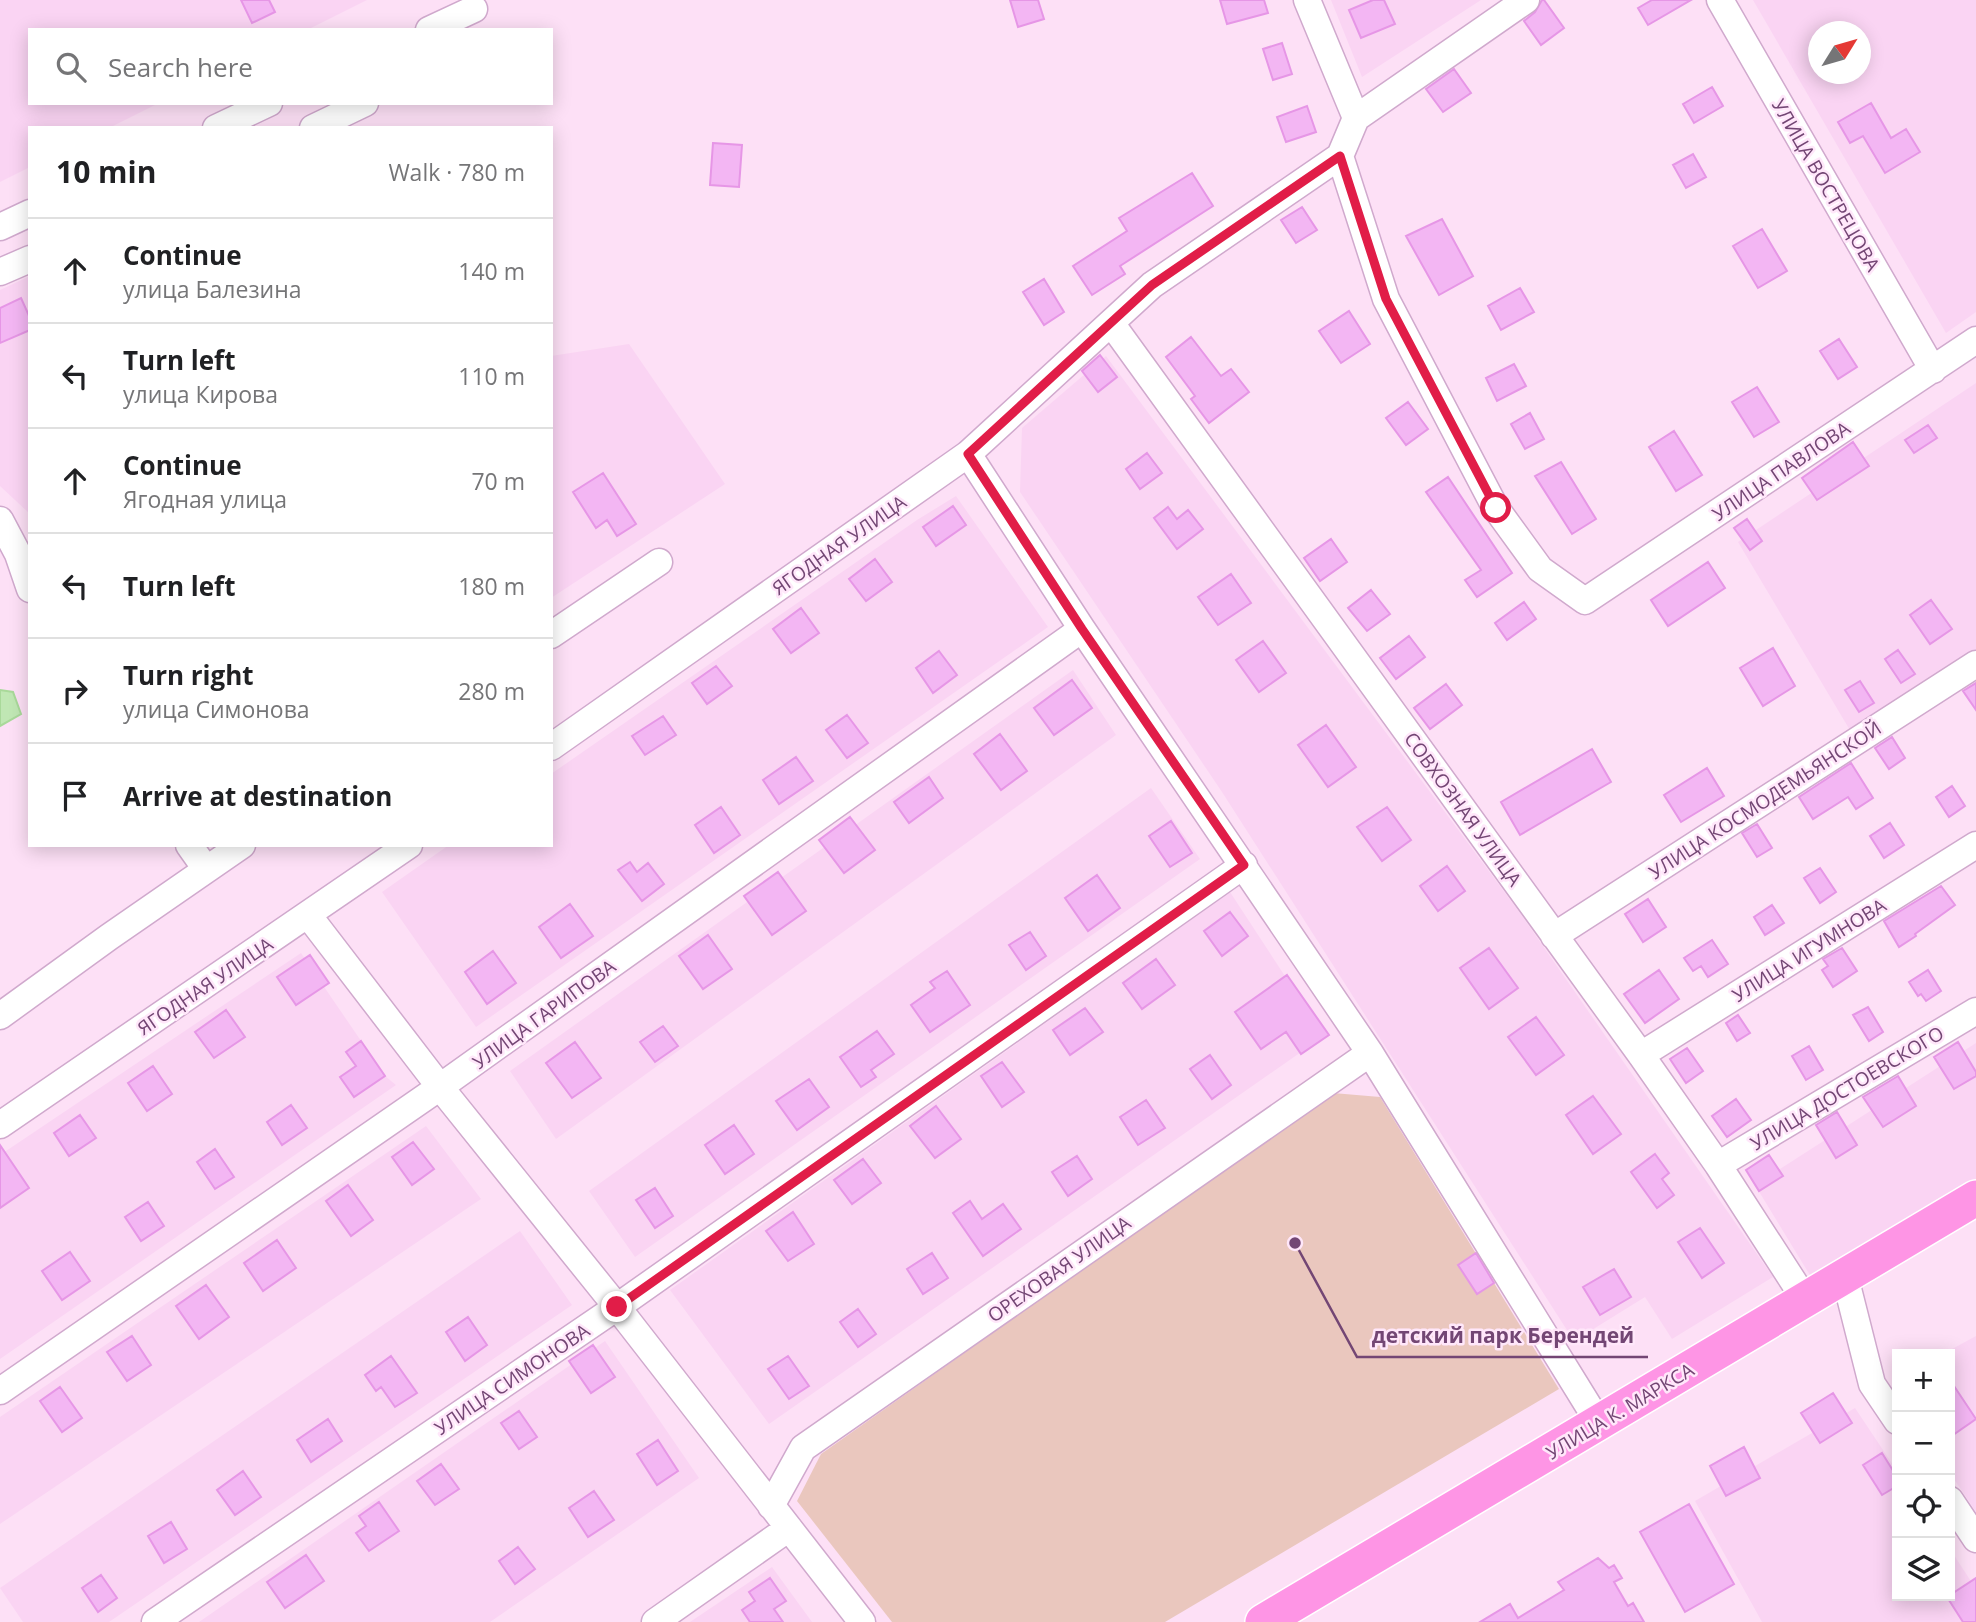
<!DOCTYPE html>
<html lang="en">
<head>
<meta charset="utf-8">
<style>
	body { margin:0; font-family:"Open Sans",sans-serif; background:#f2f2f2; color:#202124 }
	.controls { position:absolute; right:21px; bottom:21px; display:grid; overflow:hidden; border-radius:0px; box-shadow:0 4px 18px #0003 }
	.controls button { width:63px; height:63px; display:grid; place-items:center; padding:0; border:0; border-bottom:2px solid #e0e0e0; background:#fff; color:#202124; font:35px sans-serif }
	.compass { position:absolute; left:1808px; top:21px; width:63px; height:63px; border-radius:50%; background:#fff; box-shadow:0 4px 18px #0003; rotate:53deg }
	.stop { position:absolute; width:21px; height:21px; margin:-16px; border:5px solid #e11d48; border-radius:50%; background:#fff }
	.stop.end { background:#e11d48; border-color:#fff; box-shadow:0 2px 7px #0008 }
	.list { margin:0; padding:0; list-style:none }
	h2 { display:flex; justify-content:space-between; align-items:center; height:91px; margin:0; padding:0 28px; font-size:30px }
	h2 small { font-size:23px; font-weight:400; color:#757577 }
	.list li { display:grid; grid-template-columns:46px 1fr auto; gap:21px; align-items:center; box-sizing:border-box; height:105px; padding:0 28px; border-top:2px solid #e0e0e0 }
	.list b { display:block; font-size:26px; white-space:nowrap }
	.list p { margin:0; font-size:23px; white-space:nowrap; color:#757577 }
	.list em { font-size:23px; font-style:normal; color:#757577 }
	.icon { flex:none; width:38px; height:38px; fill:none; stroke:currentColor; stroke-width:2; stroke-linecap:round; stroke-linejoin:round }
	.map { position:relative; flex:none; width:1976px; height:1622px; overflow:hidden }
	.search { position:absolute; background:#fff; box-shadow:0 4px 18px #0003; left:28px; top:28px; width:525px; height:77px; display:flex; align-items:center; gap:18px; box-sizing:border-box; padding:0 24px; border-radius:0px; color:#757577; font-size:26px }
	.panel { position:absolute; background:#fff; box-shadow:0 4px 18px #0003; left:28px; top:126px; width:525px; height:721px; border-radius:0px }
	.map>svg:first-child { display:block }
</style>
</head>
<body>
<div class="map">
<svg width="1976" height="1622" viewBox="0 0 1976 1622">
	<rect width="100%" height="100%" fill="#fde0f6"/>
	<!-- residential -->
	<path fill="#fad4f3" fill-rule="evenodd" d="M0,0H367L307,30H30V103H159L109,128H30V167L0,182Z
		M1331,0H1481L1362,77Z
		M1753,0H1976V312L1946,333ZM1818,32H1860V74H1818Z
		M30,276V514L0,486V290Z
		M629,344L725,484L551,598V356Z
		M1106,356L1520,913L1773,1277L1672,1339L1645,1297L1574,1341L1222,792L1020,492L1022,428Z
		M1976,383V657L1857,742L1738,542Z
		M956,496L1048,627L476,1027L382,892L449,845H551V774L917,520Z
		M1073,670L1116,735L556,1139L510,1071Z
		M1151,788L1200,859L635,1257L589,1191Z
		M1230,892L1324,1036L769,1424L670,1290Z
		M301,953L385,1076L396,1085L0,1359V1155Z
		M1976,1043V1194L1819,1290L1755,1185Z
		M426,1126L481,1199L0,1524V1417Z
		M520,1231L572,1305L109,1622H23L0,1588Z
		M1976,1336V1512L1950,1473V1354H1943Z
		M605,1341L699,1478L490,1622H199Z
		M1855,1408L1897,1471V1596H1950V1549L1976,1589V1622H1762L1695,1501Z
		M772,1567L812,1622H690Z"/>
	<!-- green -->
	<path fill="#eac7be" d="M1333,1093L1380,1097L1559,1389L1165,1622H892L797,1501L821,1454Z"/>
	<!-- water -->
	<path fill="#c0e7b4" stroke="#a9d99a" stroke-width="2" d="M0,690L13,692L21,714L0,726Z"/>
	<!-- building -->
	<path fill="#f3b6f3" stroke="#e696e6" stroke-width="2" d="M241,0H269L275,12L252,23Z
		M1010,0H1038L1044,19L1018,27Z
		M1220,0H1264L1268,13L1227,24Z
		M1373,0H1384L1395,24L1361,38L1349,10Z
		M1542,0H1544L1564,28L1541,45L1524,21L1535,12Z
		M1652,0H1691L1648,25L1638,8Z
		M1282,43L1292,74L1273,80L1263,49Z
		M1454,69L1471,93L1443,112L1426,89Z
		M1712,87L1723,106L1694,123L1683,104Z
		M1871,103L1891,138L1906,129L1920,152L1885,173L1863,136L1850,143L1838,122Z
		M1307,106L1316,132L1286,142L1277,117Z
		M713,143L742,145L739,187L710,185Z
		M1693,154L1706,177L1686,188L1673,165Z
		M1192,173L1213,206L1120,266L1125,274L1092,295L1073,266L1127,231L1119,218Z
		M1302,207L1317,230L1296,243L1281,220Z
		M1442,219L1473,276L1439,295L1406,236Z
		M1762,229L1787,271L1758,288L1733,246Z
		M1044,279L1064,312L1044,325L1023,292Z
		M1520,288L1534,312L1501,330L1488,306Z
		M21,298L30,318V330L0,343V308Z
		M1349,311L1370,344L1341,363L1319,331Z
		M1191,337L1221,376L1231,369L1249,392L1209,423L1191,399L1195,396L1166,357Z
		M1839,339L1857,367L1838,379L1820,351Z
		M1100,355L1117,377L1098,392L1082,371Z
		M1514,364L1526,386L1497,401L1486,378Z
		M1757,387L1779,422L1754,437L1732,402Z
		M1408,402L1428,429L1406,445L1386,418Z
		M1530,413L1544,439L1525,449L1511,424Z
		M1928,425L1937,438L1914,453L1905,440Z
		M1674,431L1702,475L1676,491L1649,447Z
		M1853,442L1869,466L1817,500L1802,478Z
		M1147,453L1162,473L1140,489L1126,469Z
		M1561,462L1596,519L1572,534L1535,476Z
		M603,473L636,524L617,536L607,520L596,528L573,492Z
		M1448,477L1512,573L1477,597L1465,580L1481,570L1426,492Z
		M953,506L966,525L936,546L923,527Z
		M1168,507L1177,519L1188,510L1203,529L1177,549L1154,518Z
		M1747,519L1762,541L1750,550L1734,528Z
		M1331,539L1347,562L1320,581L1304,558Z
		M875,559L892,582L866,601L849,579Z
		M1708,562L1725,588L1668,626L1651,600Z
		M1231,574L1251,603L1218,625L1198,597Z
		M1371,590L1390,614L1367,631L1348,608Z
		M1931,600L1952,629L1930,644L1910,615Z
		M1524,602L1536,619L1507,640L1495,623Z
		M801,608L819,633L791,653L773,629Z
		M1409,636L1425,657L1396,679L1380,658Z
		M1263,641L1286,673L1259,692L1236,660Z
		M1773,648L1795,686L1763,706L1740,668Z
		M1898,650L1915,674L1901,683L1885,659Z
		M939,651L957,675L933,693L916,668Z
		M716,666L732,686L707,704L692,683Z
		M1072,680L1092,708L1054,735L1034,708Z
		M1860,681L1874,703L1859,712L1845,690Z
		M1976,683V710L1963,691Z
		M1446,684L1462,705L1430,729L1414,708Z
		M847,715L868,743L847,758L826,730Z
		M663,716L676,735L645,755L632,736Z
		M1326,725L1356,767L1328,787L1298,745Z
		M1000,734L1027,771L1001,790L974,754Z
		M1892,737L1905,758L1889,769L1875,748Z
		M1592,749L1611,782L1520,835L1501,802Z
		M796,757L813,781L779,804L763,780Z
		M1851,763L1873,798L1856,809L1848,797L1813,819L1799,797Z
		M1707,768L1724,796L1681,822L1664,795Z
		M929,777L943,798L909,823L894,802Z
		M1952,786L1965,806L1949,817L1936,797Z
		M721,807L740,835L714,853L695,825Z
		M1387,807L1411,840L1382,861L1357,827Z
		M850,817L875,850L844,873L819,840Z
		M1171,821L1192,853L1170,867L1149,836Z
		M1890,823L1904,845L1884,858L1870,836Z
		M1757,824L1772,848L1757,857L1742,833Z
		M630,862L637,872L648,863L664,884L642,901L618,870Z
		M1447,866L1465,891L1438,911L1420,886Z
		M1820,868L1836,892L1820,903L1804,878Z
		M778,872L806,911L772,935L744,896Z
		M1097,875L1120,908L1088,931L1065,898Z
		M1941,886L1955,905L1915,934L1916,936L1899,947L1884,921Z
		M1648,899L1666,927L1643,942L1625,914Z
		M570,904L593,936L561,958L539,927Z
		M1772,905L1784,923L1765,935L1754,917Z
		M1230,912L1248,936L1222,956L1204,931Z
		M1030,932L1046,956L1026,970L1009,945Z
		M708,935L732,969L703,989L679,956Z
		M1712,940L1728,964L1708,977L1701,966L1693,971L1684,958Z
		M1489,948L1518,988L1489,1009L1460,968Z
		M1842,948L1857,971L1833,987L1822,970L1828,966L1823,959Z
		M493,951L516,983L487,1004L465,972Z
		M310,955L329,983L296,1005L277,977Z
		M1156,959L1175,985L1142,1009L1123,983Z
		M1659,970L1679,999L1645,1023L1624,994Z
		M1928,970L1941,991L1926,1001L1921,994L1918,996L1909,982Z
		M947,971L970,1005L930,1032L911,1005L935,988L930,982Z
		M1287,975L1329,1035L1301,1054L1286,1032L1261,1049L1235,1012Z
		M1868,1007L1883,1032L1869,1041L1853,1015Z
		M1085,1008L1103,1032L1070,1055L1053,1030Z
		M226,1010L245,1037L214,1058L195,1032Z
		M1738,1015L1750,1033L1737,1041L1726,1023Z
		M1536,1017L1564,1055L1536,1075L1508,1037Z
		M663,1026L678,1046L655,1062L640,1042Z
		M877,1031L894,1054L871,1070L876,1077L861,1087L840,1057Z
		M361,1041L385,1076L354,1097L340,1077L356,1066L346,1052Z
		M575,1042L601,1078L572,1098L546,1063Z
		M1958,1042L1976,1072V1076L1954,1089L1934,1057Z
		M1809,1046L1823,1070L1806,1080L1792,1056Z
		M1687,1048L1703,1071L1686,1083L1670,1059Z
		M1210,1055L1231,1085L1212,1099L1190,1069Z
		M1002,1062L1024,1092L1002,1107L981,1076Z
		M153,1066L172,1094L147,1111L128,1083Z
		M1898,1076L1916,1106L1883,1127L1863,1097Z
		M809,1079L829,1107L797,1130L776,1101Z
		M1593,1096L1621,1134L1593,1154L1566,1115Z
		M1736,1099L1751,1120L1727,1137L1712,1116Z
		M1146,1100L1165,1128L1138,1145L1120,1117Z
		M291,1105L307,1128L282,1145L267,1122Z
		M936,1106L961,1139L935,1158L910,1126Z
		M1837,1112L1857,1145L1836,1158L1816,1125Z
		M80,1115L96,1138L69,1156L54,1133Z
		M734,1125L754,1154L725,1174L705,1145Z
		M413,1142L434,1169L412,1185L392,1157Z
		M0,1145L29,1188L0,1208Z
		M215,1149L234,1177L215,1189L197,1162Z
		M1655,1154L1669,1173L1662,1179L1674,1195L1657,1208L1631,1172Z
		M1769,1155L1783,1176L1759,1191L1746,1170Z
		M1077,1156L1092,1179L1068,1196L1052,1172Z
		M863,1159L881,1183L852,1204L834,1180Z
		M348,1185L373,1220L351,1236L326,1201Z
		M655,1188L673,1216L655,1228L636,1200Z
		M970,1201L982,1219L1003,1204L1021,1229L983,1256L953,1213Z
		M148,1202L164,1226L141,1241L125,1217Z
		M793,1212L814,1244L788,1261L766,1231Z
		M1700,1228L1724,1263L1702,1278L1678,1242Z
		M277,1240L296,1268L263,1291L244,1263Z
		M70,1252L90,1281L62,1300L42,1271Z
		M932,1253L948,1278L923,1294L907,1269Z
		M1476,1253L1494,1283L1477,1294L1458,1265Z
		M1614,1269L1631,1297L1600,1315L1583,1287Z
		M206,1285L229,1317L199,1339L176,1306Z
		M858,1309L876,1334L858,1347L840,1322Z
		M468,1317L487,1345L465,1361L446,1332Z
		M132,1336L151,1365L127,1381L107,1352Z
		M593,1345L615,1377L591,1393L569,1361Z
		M391,1356L417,1393L395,1407L381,1387L376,1391L365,1375Z
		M788,1356L809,1386L789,1399L768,1369Z
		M1950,1380L1976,1419L1950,1437Z
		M60,1387L82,1418L62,1432L40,1401Z
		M1833,1393L1852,1423L1820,1443L1801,1413Z
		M519,1411L537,1437L519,1449L501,1423Z
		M328,1419L342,1441L311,1462L297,1440Z
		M658,1440L678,1471L657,1485L637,1454Z
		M1744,1447L1760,1478L1726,1496L1710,1466Z
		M1882,1453L1897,1477V1486L1882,1495L1863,1465Z
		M441,1464L459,1489L435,1505L417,1481Z
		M243,1471L261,1497L235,1515L217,1490Z
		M594,1491L614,1520L588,1537L569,1508Z
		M379,1502L399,1531L369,1551L356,1533L366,1526L359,1516Z
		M1689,1504L1734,1584L1685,1612L1640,1532Z
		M171,1522L187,1549L164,1563L148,1536Z
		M518,1547L535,1569L515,1584L499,1561Z
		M306,1555L324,1581L285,1608L267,1582Z
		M1598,1558L1609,1568L1614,1565L1622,1578L1614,1582L1628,1606L1633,1603L1644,1622H1480L1510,1604L1518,1618L1564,1590L1558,1582Z
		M101,1575L117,1598L98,1612L82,1588Z
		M770,1578L786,1601L774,1609L783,1622H750L742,1610L755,1601L749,1592Z
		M1976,1578V1622H1963L1947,1597Z"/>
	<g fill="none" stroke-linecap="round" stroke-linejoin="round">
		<!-- minor casing -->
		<g stroke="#d0a9cd" stroke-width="29">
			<path id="minor" d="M1307,0L1356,118L1340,156L1386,299L1495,507L1540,569L1585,601L1976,340
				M1720,0L1933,370
				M429,30L474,9
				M1356,118L1526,0
				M216,128L269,103
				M313,128L365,103
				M0,227L30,213
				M0,272L30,259
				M1111,323L1641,1055L1718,1165L1806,1301
				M968,454L1082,629L1370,1053L1599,1423
				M0,520L18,554L30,589
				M551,635L659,562
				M551,747L968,454L1152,285L1340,156
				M189,845L206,869
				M308,915L440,1087L617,1307L862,1622
				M1554,936L1976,664
				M0,1016L109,937L242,845
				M1641,1055L1976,845
				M0,1125L409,845
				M1718,1165L1976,1011
				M1845,1277L1872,1384L1897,1421
				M0,1391L440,1087L1082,629
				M1950,1500L1976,1539
				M771,1506L803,1448L1370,1053
				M155,1622L617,1307L1244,865
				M655,1622L789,1528"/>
		</g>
		<!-- major casing -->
		<g stroke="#fff" stroke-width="38">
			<path id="major" d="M1263,1622L1976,1198"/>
		</g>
		<!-- minor -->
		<use href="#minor" stroke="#fff" stroke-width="26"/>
		<!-- major -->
		<use href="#major" stroke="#fe95e5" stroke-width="35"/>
	</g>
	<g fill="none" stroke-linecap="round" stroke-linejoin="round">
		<!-- route -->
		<path stroke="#e11d48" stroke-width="9" d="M617,1307L1244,865L1082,629L968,454L1152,285L1340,156L1386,299L1496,508"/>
	</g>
	<g text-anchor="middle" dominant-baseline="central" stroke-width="5" stroke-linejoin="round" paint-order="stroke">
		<!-- street labels -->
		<g font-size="19" fill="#734674" stroke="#ffe7fa">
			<text transform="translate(1826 185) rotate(60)">УЛИЦА ВОСТРЕЦОВА</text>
			<text transform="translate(1781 471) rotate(-34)">УЛИЦА ПАВЛОВА</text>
			<text transform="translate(839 545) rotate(-35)">ЯГОДНАЯ УЛИЦА</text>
			<text transform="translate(1765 800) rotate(-33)">УЛИЦА КОСМОДЕМЬЯНСКОЙ</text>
			<text transform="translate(1463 809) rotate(54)">СОВХОЗНАЯ УЛИЦА</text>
			<text transform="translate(1809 950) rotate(-32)">УЛИЦА ИГУМНОВА</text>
			<text transform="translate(205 986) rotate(-34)">ЯГОДНАЯ УЛИЦА</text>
			<text transform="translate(544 1014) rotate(-36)">УЛИЦА ГАРИПОВА</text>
			<text transform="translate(1847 1088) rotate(-31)">УЛИЦА ДОСТОЕВСКОГО</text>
			<text transform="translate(1059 1269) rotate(-35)">ОРЕХОВАЯ УЛИЦА</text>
			<text transform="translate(512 1379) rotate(-34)">УЛИЦА СИМОНОВА</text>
			<text transform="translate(1620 1411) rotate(-31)">УЛИЦА К. МАРКСА</text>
		</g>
	</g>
	<!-- callouts -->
	<path fill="none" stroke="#734674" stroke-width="2.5" d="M1295 1243L1357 1357H1648"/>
	<circle fill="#734674" stroke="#ffe7fa" stroke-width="2.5" cx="1295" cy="1243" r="7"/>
	<g font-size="21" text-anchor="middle" font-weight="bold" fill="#734674" stroke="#ffe7fa" stroke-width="5" stroke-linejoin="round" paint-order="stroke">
		<text x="1503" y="1343">детский парк Берендей</text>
	</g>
</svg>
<div class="controls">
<button>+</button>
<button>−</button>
<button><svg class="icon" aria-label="locate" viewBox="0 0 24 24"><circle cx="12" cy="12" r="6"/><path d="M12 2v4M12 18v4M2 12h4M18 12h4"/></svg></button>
<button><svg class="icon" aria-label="layers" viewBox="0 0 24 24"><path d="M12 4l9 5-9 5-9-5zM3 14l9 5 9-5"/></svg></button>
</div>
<svg class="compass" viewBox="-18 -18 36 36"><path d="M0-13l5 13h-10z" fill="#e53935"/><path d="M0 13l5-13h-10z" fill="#757577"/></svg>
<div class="stop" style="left:1496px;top:508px"></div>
<div class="stop end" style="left:617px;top:1307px"></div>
<div class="search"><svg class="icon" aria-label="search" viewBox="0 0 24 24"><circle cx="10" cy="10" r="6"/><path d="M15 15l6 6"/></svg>Search here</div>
<section class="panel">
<h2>10 min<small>Walk · 780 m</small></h2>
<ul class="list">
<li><svg class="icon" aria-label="ahead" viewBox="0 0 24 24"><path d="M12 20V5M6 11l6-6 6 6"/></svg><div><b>Continue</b><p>улица Балезина</p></div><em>140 m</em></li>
<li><svg class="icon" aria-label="left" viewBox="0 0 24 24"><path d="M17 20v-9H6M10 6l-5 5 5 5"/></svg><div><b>Turn left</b><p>улица Кирова</p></div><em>110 m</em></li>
<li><svg class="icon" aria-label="ahead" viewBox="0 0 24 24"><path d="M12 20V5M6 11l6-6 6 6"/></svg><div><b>Continue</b><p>Ягодная улица</p></div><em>70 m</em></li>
<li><svg class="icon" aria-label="left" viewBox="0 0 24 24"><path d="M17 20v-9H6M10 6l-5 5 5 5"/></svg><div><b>Turn left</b></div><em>180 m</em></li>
<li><svg class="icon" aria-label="right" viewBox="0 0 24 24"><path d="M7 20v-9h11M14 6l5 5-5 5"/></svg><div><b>Turn right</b><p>улица Симонова</p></div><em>280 m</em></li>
<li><svg class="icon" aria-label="arrive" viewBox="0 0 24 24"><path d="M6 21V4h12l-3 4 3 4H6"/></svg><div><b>Arrive at destination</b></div></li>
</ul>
</section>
</div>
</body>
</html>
